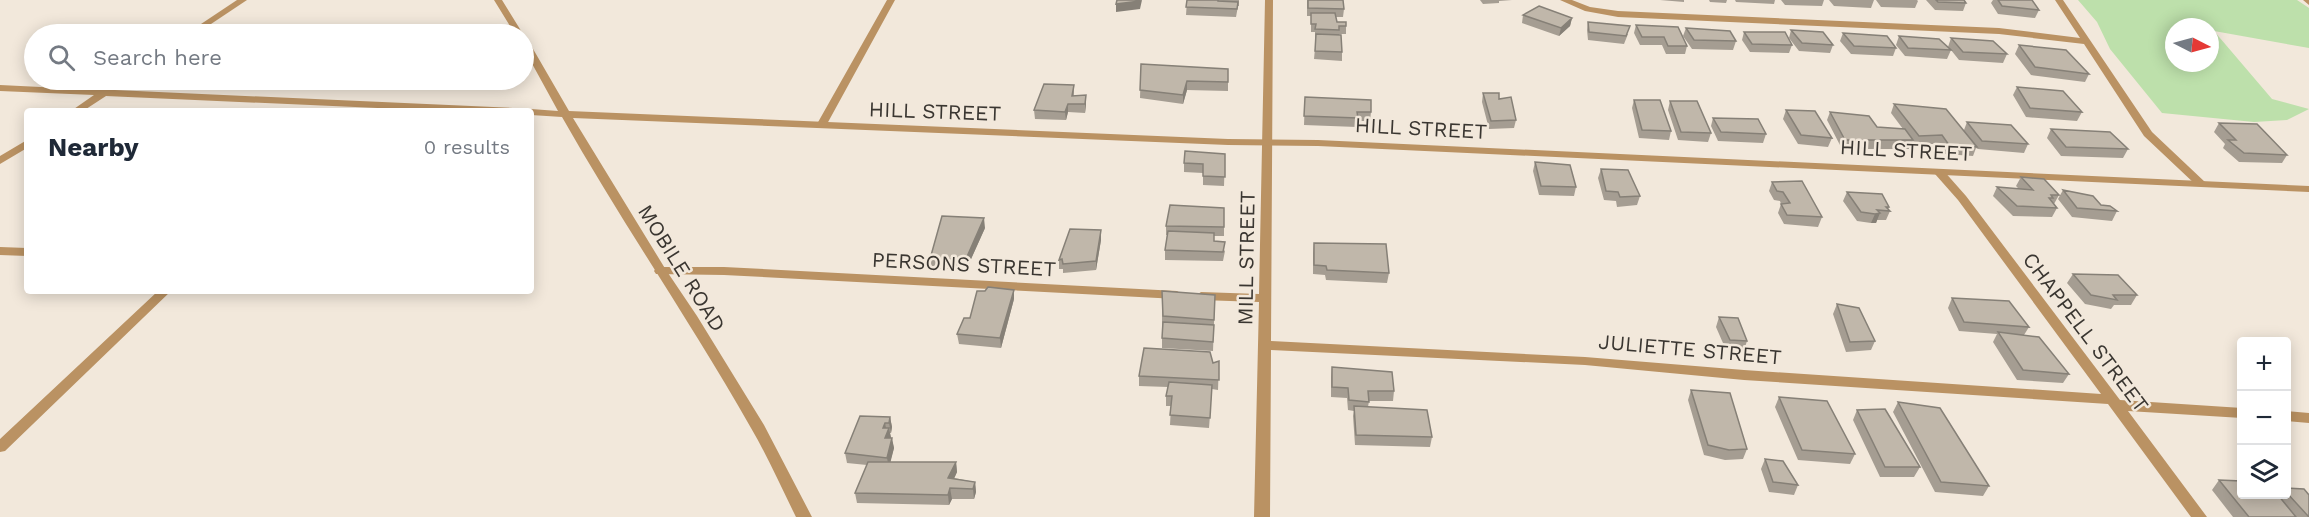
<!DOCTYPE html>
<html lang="en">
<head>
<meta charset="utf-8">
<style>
	body { margin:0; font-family:"Work Sans",sans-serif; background:#f2f2f3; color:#1f2937 }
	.controls { position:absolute; right:18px; bottom:18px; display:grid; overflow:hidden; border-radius:6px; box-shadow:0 3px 15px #0003 }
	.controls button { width:54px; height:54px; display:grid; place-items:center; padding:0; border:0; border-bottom:2px solid #e0e1e3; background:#fff; color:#1f2937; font:30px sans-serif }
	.compass { position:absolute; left:2165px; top:18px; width:54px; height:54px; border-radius:50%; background:#fff; box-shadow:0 3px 15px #0003; rotate:96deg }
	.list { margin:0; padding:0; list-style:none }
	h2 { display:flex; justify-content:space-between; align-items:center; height:78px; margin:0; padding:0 24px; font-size:26px }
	h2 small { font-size:20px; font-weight:400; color:#747a83 }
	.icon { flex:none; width:33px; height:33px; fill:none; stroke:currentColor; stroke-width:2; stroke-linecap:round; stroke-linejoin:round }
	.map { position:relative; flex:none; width:2309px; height:517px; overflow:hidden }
	.search { position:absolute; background:#fff; box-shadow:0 3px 15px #0003; left:24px; top:24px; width:510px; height:66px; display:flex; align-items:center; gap:15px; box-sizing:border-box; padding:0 21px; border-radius:33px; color:#747a83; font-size:22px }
	.panel { position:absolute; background:#fff; box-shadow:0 3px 15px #0003; left:24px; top:108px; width:510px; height:186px; border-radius:6px }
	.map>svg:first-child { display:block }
</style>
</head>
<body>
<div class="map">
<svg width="2309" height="517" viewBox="0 0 2309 517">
	<rect width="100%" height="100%" fill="#f2e8db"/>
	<!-- green -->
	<path fill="#bde0ab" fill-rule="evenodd" d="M2078,0H2297L2309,8V48L2214,31L2272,99L2309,109L2287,120L2254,122L2162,113L2110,49L2097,22ZM2174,27H2210V63H2174Z"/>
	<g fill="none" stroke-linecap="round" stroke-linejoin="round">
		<!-- minor -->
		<path fill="#ba9263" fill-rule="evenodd" d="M887,0H895L827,124L826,126H818L817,124Z
			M1265,0H1273L1271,341L1585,357L1744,370L2101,394L1958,200L1935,174L1934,172L1935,170H1943L1966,196L2120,400L2242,408V418L2128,411L2207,517H2191L2108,404L1744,380L1585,365L1271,350L1270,517H1254L1259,302L1201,300L1195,296L1201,292L1259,294Z
			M1560,0H1572L1590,7L1618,11L1999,28L2080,38L2055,0H2063L2152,132L2206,183L2204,185H2196L2144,136L2084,44L1999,34L1618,17L1585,11Z
			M2303,0H2309V5Z
			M0,247L27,248V256L0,255Z
			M660,267H724L1177,291L1183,295L1177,299L724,275L656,274L654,271L656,268Z
			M158,291H171L5,451L0,452V439Z
			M2286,411L2309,413V423L2286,421Z"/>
		<!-- tertiary -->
		<path fill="#ba9263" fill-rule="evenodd" d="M237,0H247L196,34H186Z
			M494,0H502L523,34H515Z
			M524,39L529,42L569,111L1228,139L1318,140L2309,186V192L1318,146L1228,145L573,118L666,270L697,316L764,425L812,517H796C781,487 768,457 751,428C691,322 622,223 562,117L531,115V111H527L531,109L558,111L524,49Z
			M118,80H129L115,90L513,108L518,111H445L106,96L83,111H71L94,95L0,91V85L102,90Z
			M27,140V148L0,164V156Z"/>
	</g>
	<!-- wall -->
	<path fill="#a59d92" d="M1187,0H1239V6H1238L1236,17L1186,15Z
		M1307,0L1344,9L1343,17H1336L1337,22L1346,26V34H1339L1342,52V61L1314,59L1316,38H1315V32H1311V16H1307Z
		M1480,0H1512L1499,1V3L1483,4Z
		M1660,0H1684V2Z
		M1709,0H1727L1726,3L1710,2Z
		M1735,0H1775L1774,4L1736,2Z
		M1781,0H1824L1822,6L1785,5Z
		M1829,0H1874L1871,8L1834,6Z
		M1876,0H1917L1918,1L1915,8L1881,7Z
		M1926,0H1964L1966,3L1963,11L1935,10Z
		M1993,0H2032L2039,10L2035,18L1998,14L1991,3Z
		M1523,15L1572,18L1570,26L1559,36L1522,23Z
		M1588,22L1628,34L1624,44L1588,40L1587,30Z
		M1636,25L1687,46L1685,54H1666L1662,45H1640L1634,33Z
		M1686,28L1736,41L1733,50L1692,49L1683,36Z
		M1791,30L1833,45L1830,53L1799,51L1789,38Z
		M1744,32L1792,45L1789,53L1750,52L1742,40Z
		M1843,33L1896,48L1893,56L1851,54L1840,41Z
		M1899,36L1948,47L1951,38L2007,54L2003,63L1959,60L1951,50L1947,59L1905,56L1896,45Z
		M2019,45L2089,74L2085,82L2031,75L2015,54Z
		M1141,64L1228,69V91L1187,90L1183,104L1140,98Z
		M1074,85V96L1086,95V104L1085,113L1068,112L1066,120L1035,119L1034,110Z
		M2017,87L2082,112L2077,121L2026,117L2013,95Z
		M1483,93L1499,99L1516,120L1514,128L1489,129L1482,102Z
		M1305,97L1371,112L1370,121H1358L1357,127L1304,125Z
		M1634,100L1671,131L1669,140L1639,138L1632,108Z
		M1670,101L1711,133L1708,142L1678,140L1668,110Z
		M1894,104L1964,130L1967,122L2028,144L2024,153L1978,149L1976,148L1973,156L1945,154L1938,144H1915L1913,141L1909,149H1842L1827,120L1830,112L1877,127L1903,129L1891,113Z
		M1786,110L1832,138L1828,147L1798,144L1783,119Z
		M1713,118L1766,134L1763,143L1718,141L1711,126Z
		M2219,123L2287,155L2282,163L2239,162L2223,148L2225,144L2214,132Z
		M2051,129L2128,149L2123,158L2061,156L2047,138Z
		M1225,154L1224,186L1203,185V173L1184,172V163Z
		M1535,162L1576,187L1574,196L1539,195L1533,171Z
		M1601,169L1640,196L1637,205L1617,207L1616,201L1604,200L1598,178Z
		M2021,177L2059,195L2054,204L2057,208L2052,217L2013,216L1993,196L1997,187L2019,189L2016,186Z
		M1772,182L1822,217L1818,227L1784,224L1778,213L1781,204L1780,201L1774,200L1769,191Z
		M2063,190L2101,205L2117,211L2112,221L2072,217L2058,199Z
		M1847,192L1889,207L1888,210L1890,211L1886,220H1877L1876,223H1871L1857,221L1843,201Z
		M1166,226L1224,227V236H1214V241L1225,251L1223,261L1165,260V250L1167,235H1166Z
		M985,228L967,268L932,269L930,259Z
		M1101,230V240L1096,270L1063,273V269H1059V260Z
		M1314,243L1389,273L1387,283L1326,280L1325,275L1313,274V253Z
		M2073,274L2137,295L2131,305H2114L2111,309L2085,304L2067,283Z
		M1162,291L1215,295L1213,351L1162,348Z
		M1952,298L2029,327L2024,335L2069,374L2063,383L2017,380L1993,342L1997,334L1959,331L1948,308Z
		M1014,299L1001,348L959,344L957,334L970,318Z
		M1837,304L1875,341L1871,350L1846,352L1833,314Z
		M1719,317L1747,341L1744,350H1726L1716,327Z
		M1219,361L1218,390L1212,389L1209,428L1170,425L1171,406H1166V396L1168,387L1139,386V376L1213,363Z
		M1332,367L1394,391L1393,401H1369L1368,407L1432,437L1430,447L1355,445L1353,416L1354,411L1348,410L1347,398L1331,397V377Z
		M1691,390L1747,449L1743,459L1725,460L1704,455L1688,400Z
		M1779,397L1855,454L1850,464L1798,460L1775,407Z
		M1898,402L1989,486L1983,496L1935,492L1893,412Z
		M1857,410L1920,467L1914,477H1880L1853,420Z
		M890,417L892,427L891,433H890L894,448L890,462H956L957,472L954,478L975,482L976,492L974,499H952L949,505L857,503L855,493L867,465L847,463L845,453Z
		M1765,459L1798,485L1794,495L1769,492L1761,469Z
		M2219,480L2278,495H2286V488L2309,517H2233L2212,490Z"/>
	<!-- shaded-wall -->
	<path fill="#868077" d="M1142,0L1140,9L1116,12V4Z
		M1572,18L1570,26L1559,36L1561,28Z
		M1187,81V90L1183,104V95Z
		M1086,95V104L1085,113V104Z
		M1068,104V112L1066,120L1065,112Z
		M1880,213L1876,223H1871L1875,214Z
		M984,218L985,228L967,268L966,259Z
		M1101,230V240L1096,270V261Z
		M1014,290V299L1001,348L1000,338Z
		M890,417L892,427L891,433L889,423Z
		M885,423L887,433L889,428L891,438L886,448L883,428Z
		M892,438L894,448L889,468L887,458Z
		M956,462L957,472L950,488L948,478Z
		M975,482L976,492L974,499L973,489Z
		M950,488L952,499L949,505L948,495Z"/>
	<!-- building -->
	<path fill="#c0b7aa" stroke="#868077" stroke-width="1.5" d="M1117,0H1140V1L1116,4Z
		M1187,0H1218V1L1238,2L1237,9L1186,7Z
		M1308,0H1343L1344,9L1308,8Z
		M1936,0H1964L1966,3L1938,2Z
		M1998,0H2032L2039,10L2002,6Z
		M1539,6L1572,18L1561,28L1523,15Z
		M1311,13H1335L1337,22H1346V26H1339V30L1315,29L1316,24H1311Z
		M1588,22L1630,26L1626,36L1589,32Z
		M1636,25L1678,27L1687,46H1668L1664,37H1642Z
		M1686,28L1730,31L1736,41L1694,40Z
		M1791,30L1823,32L1833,45L1802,43Z
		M1744,32H1785L1792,45L1752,44Z
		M1843,33L1887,36L1896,48L1854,46Z
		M1316,34L1341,35L1342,52L1315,51Z
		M1899,36L1939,39L1951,50L1908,48Z
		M1951,38L1993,41L2007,54L1963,52Z
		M2019,45L2066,50L2089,74L2035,67Z
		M1141,64L1228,69V82L1187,81L1183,95L1140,90Z
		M1044,84L1074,85L1072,96L1086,95L1085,104H1068L1065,112L1034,110Z
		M2017,87L2063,91L2082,112L2030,108Z
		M1483,93H1499V99L1511,97L1516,120L1491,121Z
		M1305,97L1371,100V112H1357L1358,118L1304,116Z
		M1634,100H1660L1671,131L1642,130Z
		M1670,101H1697L1711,133L1681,132Z
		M1894,104L1946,109L1977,147L1949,145L1942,135L1919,136Z
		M1786,110L1815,111L1832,138L1801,135Z
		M1830,112L1869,116L1877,127L1905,129L1913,140H1845Z
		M1713,118L1758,119L1766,134L1721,132Z
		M1967,122L2011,125L2028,144L1982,141Z
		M2219,123L2257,124L2287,155L2244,153L2228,140H2236Z
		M2051,129L2110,132L2128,149L2066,147Z
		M1185,151L1225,154V177L1203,176V164L1184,163Z
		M1535,162L1570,165L1576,187L1541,186Z
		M1601,169L1628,170L1640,196L1620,197L1618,192L1606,191Z
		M2021,177L2044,179L2059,195H2051L2053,198H2049L2057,208L2017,206L1997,187L2033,190Z
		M1802,181L1822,217L1787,215L1781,204L1790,203L1783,192L1777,191L1772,182Z
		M2063,190L2093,196L2101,205L2110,206L2117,211L2077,208Z
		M1847,192L1882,194L1889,207H1886L1890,211L1877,210L1880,213L1875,214L1861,212Z
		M1170,205L1224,208V227L1166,226Z
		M942,216L984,218L966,259H930Z
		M1070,229L1101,230L1096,261L1063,264L1062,259L1059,260Z
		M1168,231L1214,233V241L1225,242L1223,252L1165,250Z
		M1314,243L1386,244L1389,273L1327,270L1326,266L1314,265Z
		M2073,274L2118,275L2137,295H2113L2117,300L2091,295Z
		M988,287L1014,290L1000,338L957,334L964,318H970L977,291H985Z
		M1162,291L1215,295L1214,320L1163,316Z
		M1952,298L2009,301L2029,327L1964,322Z
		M1837,304L1859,308L1875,341L1850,342Z
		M1719,317L1738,318L1747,341L1730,340Z
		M1163,322L1214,325L1213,342L1162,338Z
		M1998,332L2039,337L2069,374L2023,370Z
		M1144,348L1210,352L1213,363L1219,361V380L1139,376Z
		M1332,367L1392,372L1394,391H1368L1369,402L1349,400L1348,388L1332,387Z
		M1169,382L1212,385L1210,418L1170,415L1172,396H1166Z
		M1691,390L1730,393L1747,449L1729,450L1708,445Z
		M1779,397L1827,401L1855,454L1802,450Z
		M1898,402L1940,408L1989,486L1941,482Z
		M1354,406L1427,410L1432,437L1356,435Z
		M1885,409L1920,467H1885L1857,410Z
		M860,416L890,417L889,423H885L883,428H889L885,438H892L887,458L845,453Z
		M1765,459L1783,461L1798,485L1773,482Z
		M868,462H956L948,478L975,482L973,489L950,488L948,495L855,493Z
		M2219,480L2241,481V495H2278L2296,517H2249Z
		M2286,488L2304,489L2309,495V517L2286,492Z"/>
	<g text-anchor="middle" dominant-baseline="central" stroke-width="5" stroke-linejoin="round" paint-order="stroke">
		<!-- street labels -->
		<g font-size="21" fill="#3a3631" stroke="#f2e8db">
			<text transform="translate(935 111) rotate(2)">HILL STREET</text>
			<text transform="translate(1421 128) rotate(3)">HILL STREET</text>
			<text transform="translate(1906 150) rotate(3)">HILL STREET</text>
			<text transform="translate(1246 258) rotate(-89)">MILL STREET</text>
			<text transform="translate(964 264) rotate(3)">PERSONS STREET</text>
			<text transform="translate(682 268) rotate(58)">MOBILE ROAD</text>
			<text transform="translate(2086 332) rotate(53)">CHAPPELL STREET</text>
			<text transform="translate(1690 349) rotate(5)">JULIETTE STREET</text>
		</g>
	</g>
</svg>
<div class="controls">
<button>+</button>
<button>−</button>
<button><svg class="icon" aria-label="layers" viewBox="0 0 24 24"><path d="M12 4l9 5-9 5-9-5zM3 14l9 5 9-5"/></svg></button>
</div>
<svg class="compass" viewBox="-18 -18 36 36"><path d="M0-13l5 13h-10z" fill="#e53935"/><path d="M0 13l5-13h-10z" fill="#747a83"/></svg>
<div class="search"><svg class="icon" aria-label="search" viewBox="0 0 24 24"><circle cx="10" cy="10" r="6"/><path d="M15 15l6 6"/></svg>Search here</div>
<section class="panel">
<h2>Nearby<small>0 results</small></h2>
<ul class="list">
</ul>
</section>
</div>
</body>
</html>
